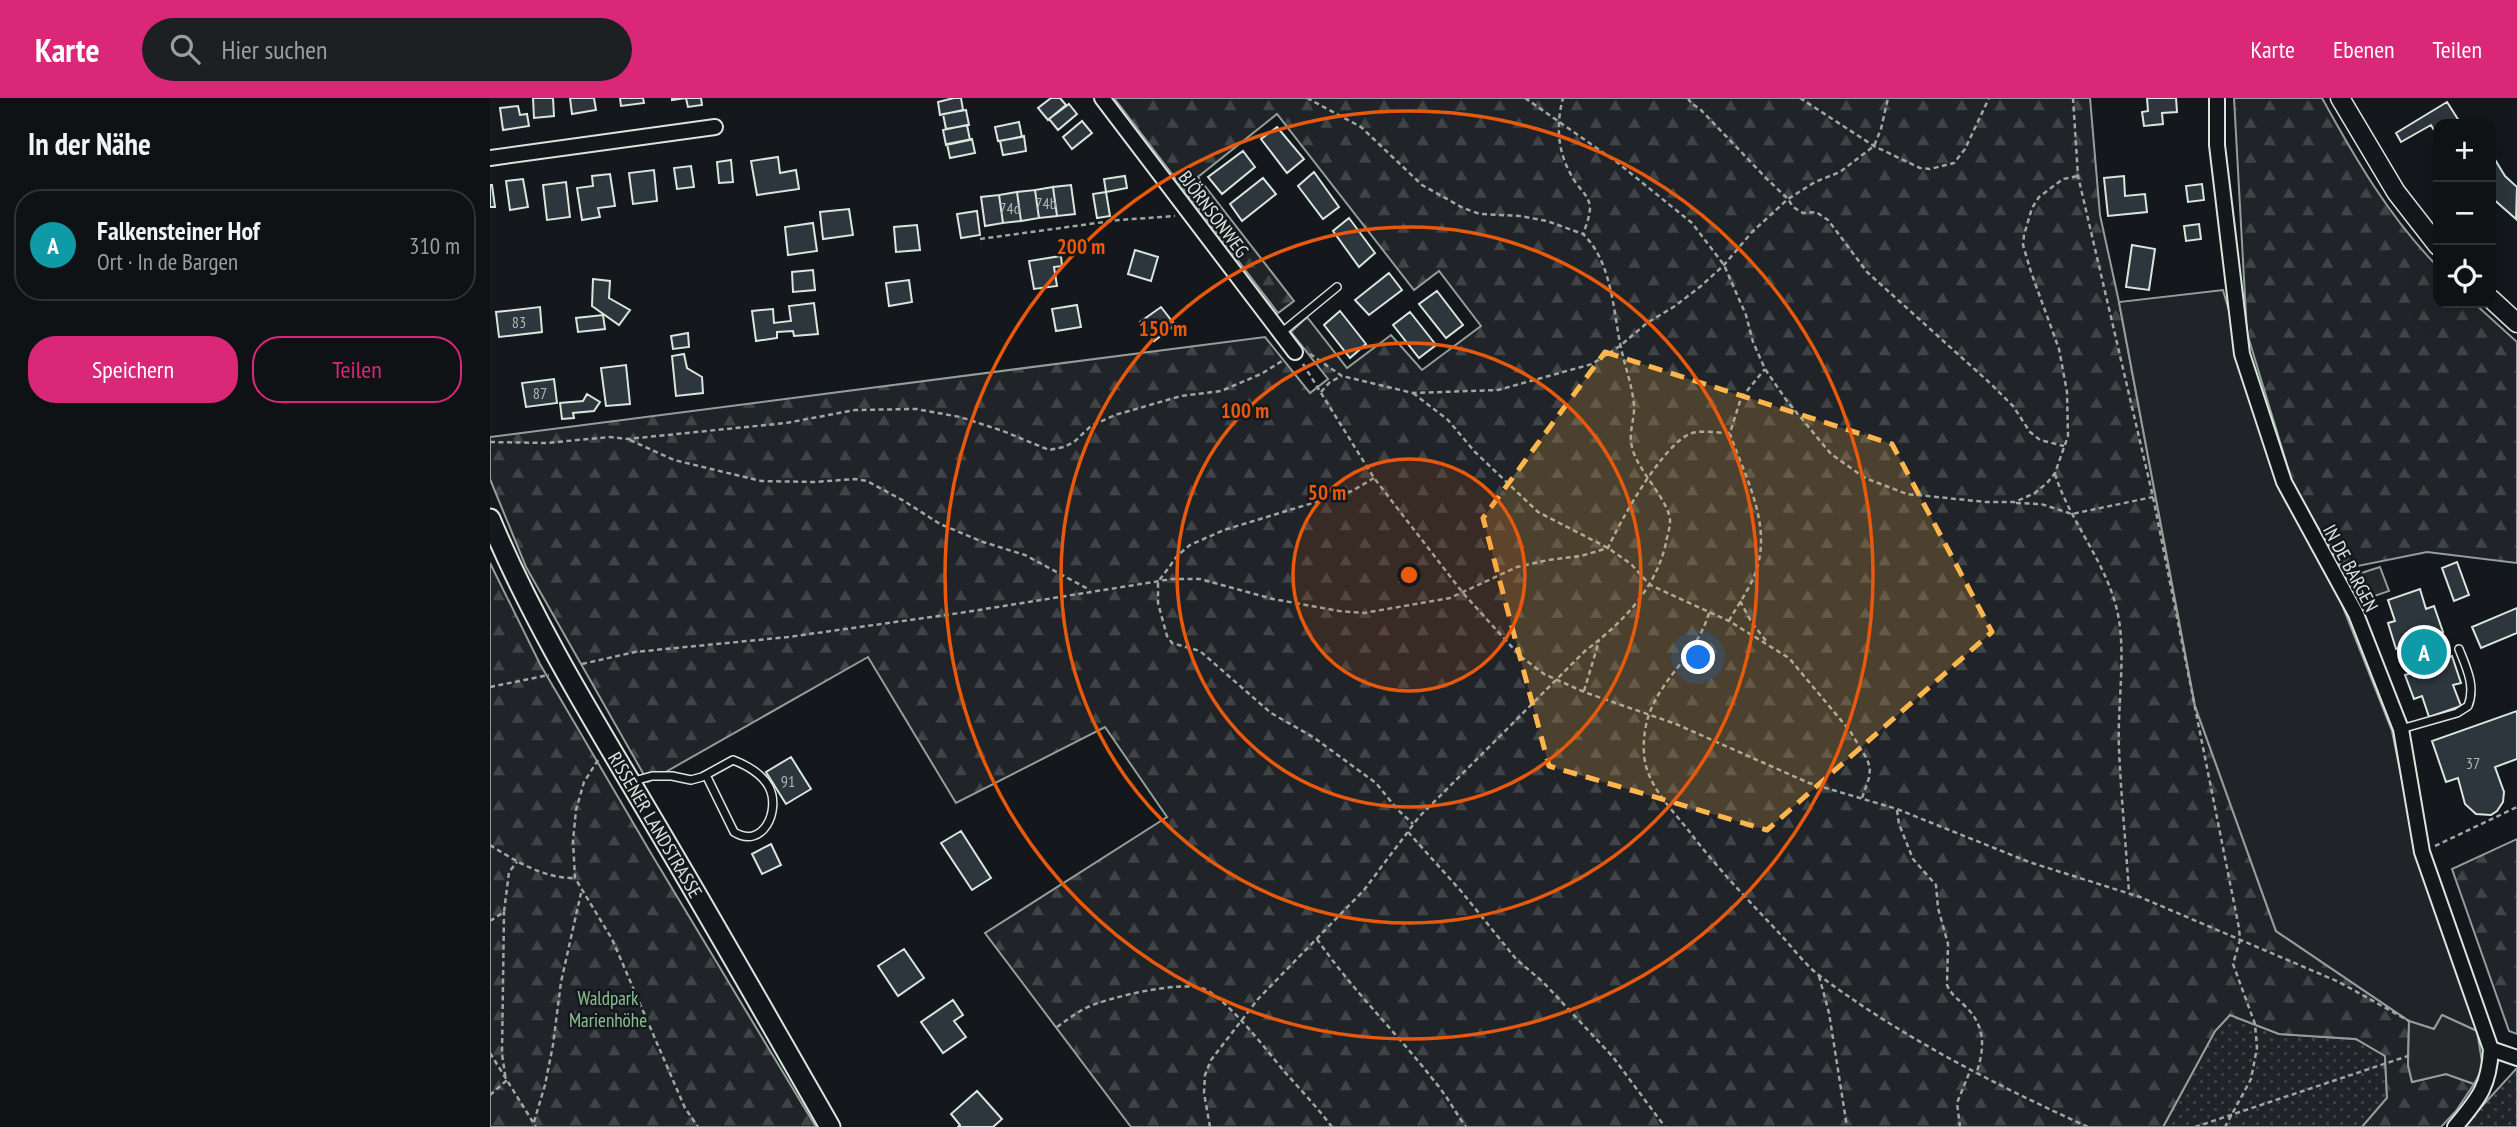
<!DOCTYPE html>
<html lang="de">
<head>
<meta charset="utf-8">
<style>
	body { margin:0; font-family:"PT Sans Narrow",sans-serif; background:#1d2022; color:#f1f3f6 }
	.controls { position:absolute; right:21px; top:21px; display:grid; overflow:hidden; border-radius:14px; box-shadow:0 7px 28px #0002 }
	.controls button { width:63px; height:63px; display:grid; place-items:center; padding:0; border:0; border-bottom:2px solid #2f3234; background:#0f1215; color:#f1f3f6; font:35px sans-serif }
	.you { position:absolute; left:1209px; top:560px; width:24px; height:24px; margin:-18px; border:5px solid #fff; border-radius:50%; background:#1a73e8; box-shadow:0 0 0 10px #1a73e833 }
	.badge { display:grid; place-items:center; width:46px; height:46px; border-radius:50%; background:#db2777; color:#fff; font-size:23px; font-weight:700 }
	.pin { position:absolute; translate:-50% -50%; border:4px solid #fff; box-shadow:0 2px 7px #0006 }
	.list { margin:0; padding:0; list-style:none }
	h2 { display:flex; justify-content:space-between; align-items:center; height:91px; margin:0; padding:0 28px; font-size:30px }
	h2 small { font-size:23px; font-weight:400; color:#9b9ea0 }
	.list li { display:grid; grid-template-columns:46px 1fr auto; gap:21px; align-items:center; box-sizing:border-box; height:112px; margin:0 14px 14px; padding:0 14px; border:2px solid #2f3234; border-radius:28px }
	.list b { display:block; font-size:26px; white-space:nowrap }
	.list p { margin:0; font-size:23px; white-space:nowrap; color:#9b9ea0 }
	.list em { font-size:23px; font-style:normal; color:#9b9ea0 }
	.actions { display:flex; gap:14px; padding:21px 28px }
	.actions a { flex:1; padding:16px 0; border:2px solid #db2777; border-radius:28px; text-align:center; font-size:24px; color:#db2777 }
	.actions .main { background:#db2777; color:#fff }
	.icon { flex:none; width:38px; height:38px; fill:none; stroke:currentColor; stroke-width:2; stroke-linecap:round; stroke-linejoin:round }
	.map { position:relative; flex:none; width:2027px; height:1029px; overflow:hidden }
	header { display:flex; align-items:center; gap:42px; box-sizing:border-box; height:98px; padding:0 35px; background:#db2777; color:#fff }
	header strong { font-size:33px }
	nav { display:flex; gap:38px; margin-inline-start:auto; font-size:24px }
	.search { width:490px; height:63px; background:#1d2022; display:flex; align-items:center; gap:18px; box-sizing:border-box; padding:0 24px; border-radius:38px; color:#9b9ea0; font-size:26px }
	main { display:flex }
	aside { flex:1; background:#0f1215 }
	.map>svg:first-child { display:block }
</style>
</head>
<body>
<header>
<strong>Karte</strong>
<div class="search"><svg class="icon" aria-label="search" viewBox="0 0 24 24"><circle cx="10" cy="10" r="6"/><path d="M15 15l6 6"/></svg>Hier suchen</div>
<nav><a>Karte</a><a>Ebenen</a><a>Teilen</a></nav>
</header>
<main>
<aside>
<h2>In der Nähe<small></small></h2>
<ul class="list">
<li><span class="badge" style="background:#0f9aa8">A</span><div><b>Falkensteiner Hof</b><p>Ort · In de Bargen</p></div><em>310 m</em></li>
</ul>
<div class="actions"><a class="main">Speichern</a><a>Teilen</a></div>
</aside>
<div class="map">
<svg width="2027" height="1029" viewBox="0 0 2027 1029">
	<defs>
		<pattern id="grass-dots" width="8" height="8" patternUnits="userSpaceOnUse" patternTransform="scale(1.75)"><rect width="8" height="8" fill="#202428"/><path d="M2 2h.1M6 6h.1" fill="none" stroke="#404447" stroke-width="1.8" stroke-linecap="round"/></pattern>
		<pattern id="forest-firs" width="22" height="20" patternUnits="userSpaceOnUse" patternTransform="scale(1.75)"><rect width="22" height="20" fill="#202428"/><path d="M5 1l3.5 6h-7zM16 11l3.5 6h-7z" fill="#404447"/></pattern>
	</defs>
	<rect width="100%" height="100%" fill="#14181c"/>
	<!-- grass -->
	<path fill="url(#grass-dots)" stroke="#939e99" stroke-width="2" d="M1740,917L1789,936L1866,941L1895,958L1897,1000L1872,1029H1673L1725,933Z
		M2027,970V1029H1973Z"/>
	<!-- forest -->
	<path fill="url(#forest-firs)" stroke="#939e99" stroke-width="2" d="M624,0H1600L1610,117L1629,204L1705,608L1786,833L1919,923L1918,967L1922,984L1956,976L1984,986L1966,1013L1951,1029H1872L1897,1000L1895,958L1866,941L1789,936L1740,917L1725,933L1673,1029H641L495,835L677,719L615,629L466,705L378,559L158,684L36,469L0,381V339L775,239L820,295L838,281L801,234L817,219L857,270L901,237L932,272L991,228L949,173L924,192L787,16L708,79L804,203L788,215Z
		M1744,0H1832C1865,60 1899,119 1948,169V205H1984L2027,244V465L1937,454L1853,471L1804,390L1757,235Z
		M0,465L50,566L162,757L326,1029H0Z
		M2027,741V936L2019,933L1962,771Z"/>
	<!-- green -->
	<path fill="#202428" stroke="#939e99" stroke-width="2" d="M1733,192L1789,386L1843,484L1902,633L1927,756L1987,933L1952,917L1944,931L1919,923L1786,833L1705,608L1629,204Z"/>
	<!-- parking -->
	<path fill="#24282b" stroke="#939e99" stroke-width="2" d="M1890,469L1899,493L1870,503L1862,478Z
		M1952,917L1987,933L1993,970L1984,986L1956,976L1922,984L1918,967L1919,923L1944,931Z"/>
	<!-- building -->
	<path fill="#2c363c" stroke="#d8e6dc" stroke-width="2" d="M43,0H63L64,18L44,20Z
		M80,0H104L106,12L82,16Z
		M130,0H153L154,5L131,8Z
		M182,0H211L212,7L198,9L196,0L182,2Z
		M464,0H471L473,12L450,17L448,4Z
		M561,0H570L576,7L558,22L548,10Z
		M1657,0H1686L1687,14L1672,15L1673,26L1654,28L1652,14L1658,13Z
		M1957,4L1971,26H1948V39L1941,27L1911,44L1906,35Z
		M579,6L587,16L568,32L559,21Z
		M28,8L30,17L37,16L39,28L13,32L10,10Z
		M476,12L479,27L456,31L453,16Z
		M592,23L602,35L582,51L573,39Z
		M529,24L532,39L508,43L505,29Z
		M477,27L480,42L456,47L453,32Z
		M787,29L814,61L797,75L771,41Z
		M534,38L536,53L513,57L510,43Z
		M482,41L485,55L460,60L457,46Z
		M753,53L765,69L732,96L718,79Z
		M2001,55L2015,78L2027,89L2026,121L2001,99Z
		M288,59L290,75L306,72L309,91L267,97L261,63Z
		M241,62L243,84L229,85L227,64Z
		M201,68L204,89L187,91L184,70Z
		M164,72L167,103L143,106L139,75Z
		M824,74L849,109L833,121L808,88Z
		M120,76L125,108L108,110L110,119L92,122L87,90L103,88L102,78Z
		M635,78L637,90L616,94L614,81Z
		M1634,78L1635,98L1655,96L1657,114L1618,118L1614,80Z
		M773,80L786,96L752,123L740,106Z
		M33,81L38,109L20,112L16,83Z
		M76,84L80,119L57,122L53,87Z
		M1712,86L1714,102L1698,104L1696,88Z
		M0,87H2L5,109H0Z
		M581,87L585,116L567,118L563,89Z
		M563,89L567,118L549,120L545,92Z
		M545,92L549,120L531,123L527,94Z
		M527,94L531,123L513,125L509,97Z
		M616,94L620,118L607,120L603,96Z
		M509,97L513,125L495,128L491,99Z
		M359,111L363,137L333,141L330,114Z
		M487,113L490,137L471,140L467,116Z
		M859,120L885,155L869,169L843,133Z
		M323,125L327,153L298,157L295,129Z
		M1709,126L1711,141L1696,143L1694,128Z
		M427,127L430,152L406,154L404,129Z
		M1642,147L1665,151L1659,192L1636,189Z
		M645,152L668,159L661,183L638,176Z
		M571,158L572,168L564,169L567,188L544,191L539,163Z
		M323,172L325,192L303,194L302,174Z
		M899,175L912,192L879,217L865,202Z
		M103,181L120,183L119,200L140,212L129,227L102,208Z
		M419,182L422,204L399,208L396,185Z
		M947,193L973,227L956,240L929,206Z
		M324,205L328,236L304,238L303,233L287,234V240L266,243L262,213L283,211L284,225L301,223L299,208Z
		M587,207L591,229L566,233L562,211Z
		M50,209L52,234L9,239L6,214Z
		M671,209L685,227L664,243L650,224Z
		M850,213L876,246L860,260L834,227Z
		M920,214L946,247L929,260L903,227Z
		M113,217L115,231L88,234L86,220Z
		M198,235L199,249L183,251L181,238Z
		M194,256L197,270L212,279L213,295L186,298L182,258Z
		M136,267L140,306L116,308L111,270Z
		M64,281L67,305L36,309L32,285Z
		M97,296L110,304L104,313L83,315L84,320L72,321L70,305L93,303Z
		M1967,464L1979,497L1964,503L1952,470Z
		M1930,491L1936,511L1944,508L1953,534L1946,536L1954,561L1962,558L1971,585L1963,587L1971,608L1939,619L1932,598L1924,601L1915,577L1922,575L1913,548L1906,551L1898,525L1905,523L1898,502Z
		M2027,510V535L1991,550L1982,529Z
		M2027,613V661L2005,669L2014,694L2013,704L2007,713L2001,717L1986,716L1975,706L1968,680L1956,684L1942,643Z
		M301,659L321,691L296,706L276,674Z
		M471,733L501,780L482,792L451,745Z
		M281,746L291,767L272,776L262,756Z
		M414,851L434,880L408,898L388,868Z
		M463,902L473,917L464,923L476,939L453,955L431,924Z
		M487,993L512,1021L503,1029H468L470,1027L461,1016Z"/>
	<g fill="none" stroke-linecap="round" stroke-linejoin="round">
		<!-- service casing -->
		<g stroke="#d8e6dc" stroke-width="10">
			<path id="service" d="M791,235L847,189
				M1911,631L1967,615L1978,608C1986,588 1976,569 1969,551
				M144,683L162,678H182L201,682L212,679L243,662C256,667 272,676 279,689C291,712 273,752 244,734L216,677"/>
		</g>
		<!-- minor casing -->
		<g stroke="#d8e6dc" stroke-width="18">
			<path id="minor" d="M612,0L805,254
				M1727,0V47L1752,256L1794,384L1866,516L1911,631L1932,754L2001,951C1999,989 1989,1000 1965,1029
				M0,60L225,29
				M2001,951L2027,960"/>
		</g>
		<!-- tertiary casing -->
		<g stroke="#d8e6dc" stroke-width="21">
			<path id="tertiary" d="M1850,0L1906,94L1948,148
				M2001,201L2027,225"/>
		</g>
		<!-- secondary casing -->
		<g stroke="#d8e6dc" stroke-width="23">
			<g id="secondary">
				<path id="s1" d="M0,421C48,536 115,640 178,748C233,841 286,935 340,1029"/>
			</g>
		</g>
		<!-- path -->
		<path stroke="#9da8a2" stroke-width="2.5" stroke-dasharray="5 3.5" stroke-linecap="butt" d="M817,0L871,29L932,87L973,110L990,116L1030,118L1057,123L1093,136
			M1035,0L1128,65L1202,125L1234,167L1256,217L1263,244L1275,271L1297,303L1341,356L1375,380L1417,396L1496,404H1525L1545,395L1557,385L1565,375L1578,338L1577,294L1569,251L1541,174L1533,147L1534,137L1542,110L1549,99L1573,81L1588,78
			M1198,0L1201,5L1210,11L1277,81L1298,101L1303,109L1313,115L1326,114L1338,122L1377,174L1501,286L1523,308L1540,334L1550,342L1574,348
			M1310,0L1384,48L1430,70L1440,71L1464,65L1475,51L1499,0
			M1583,0L1588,78L1663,399L1749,830L1750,842L1743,866L1765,926L1767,950L1761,981L1735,1029
			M490,141L629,122L685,118
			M820,256L852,278L923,295L1008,292L1102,266L1130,248L1157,225L1185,208L1211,188L1234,167L1262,134L1298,101L1325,84L1350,74L1384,48L1391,31L1398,0
			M813,266L884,380L973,495L1030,558L1054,576L1094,594L1186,626L1319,685L1407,711L1539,764L1650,799L1849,884L1919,923
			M831,294L840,284L852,278
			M923,295L958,322L985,354L1048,414L1118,450L1141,466L1160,487L1239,523L1299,560L1360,633L1377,661L1380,670L1379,680L1372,700
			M140,342L184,362L271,383L324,384L365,381L377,383L414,403L450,426L493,444L535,457L600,492
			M0,344L56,345L120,339L137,341L296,325L365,312L426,311L470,319L513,333L559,352L574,349L584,344L601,328L625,317L691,298L731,293L771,276L792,263
			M1565,376C1580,424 1615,462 1627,512C1637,555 1627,606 1629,651C1631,699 1636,747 1639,795
			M884,380L862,393L734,432L700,447L688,457L668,484V505L677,538L682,545L710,553L781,615L823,639L886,685L907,711L923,726
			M1526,405L1551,406L1582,416L1663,399
			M1250,503L1262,525L1277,544
			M1219,515C1202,571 1150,589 1154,656C1156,688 1184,713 1202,737C1229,772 1260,804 1290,836C1303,850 1315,867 1330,878C1413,940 1504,986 1598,1029
			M1239,523C1248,506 1262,488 1267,470C1281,424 1255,379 1240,336
			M92,566L145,554L298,539L470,515L682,481H710L783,501L849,513L874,515L960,500L1027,469L1058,462L1091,458L1118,450C1130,423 1174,344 1202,335C1213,332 1228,335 1240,335L1251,300L1275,271
			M0,589L59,577
			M1094,593L1109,543
			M108,662L94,684L86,712L83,743L85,780L122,841L195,1010L208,1029
			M1407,712L1409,726L1423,761L1446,787L1448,810L1458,846L1457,887C1461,897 1468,901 1475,908C1496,928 1495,951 1486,976
			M918,734L971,793L1026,861L1053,884L1123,959L1175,1029
			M0,747C25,763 55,781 85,780
			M1945,748L2027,709
			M0,823L14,814L19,774L27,764
			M827,841C862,892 907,935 945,984C957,998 965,1014 976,1029
			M1329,878L1339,915L1357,1029
			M567,929C577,922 587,914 598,909C620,899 692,882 714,891C737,901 776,951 793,972C809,990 827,1009 842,1029
			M0,955L46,1029
			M0,997L16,983L12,956L14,814
			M44,1024L55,987L63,947L71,884L91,795
			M720,1029L714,995L715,977L721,962L768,901L874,792L929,719L1095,553C1133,524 1165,492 1176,445C1177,438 1180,430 1180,424C1181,404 1147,373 1142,349C1138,335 1145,321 1144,307C1142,286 1134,266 1130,245C1123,209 1121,163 1093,136C1096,128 1100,118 1100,109C1099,99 1092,93 1086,85C1068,58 1065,31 1073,0
			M1470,1029L1467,1005L1480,973
			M1705,1029L1918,958"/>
		<!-- service -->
		<use href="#service" stroke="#14181c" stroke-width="7"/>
		<!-- minor -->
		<use href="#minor" stroke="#14181c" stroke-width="14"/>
		<!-- tertiary -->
		<use href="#tertiary" stroke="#14181c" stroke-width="18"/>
		<!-- secondary -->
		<use href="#secondary" stroke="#14181c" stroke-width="19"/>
	</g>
	<!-- marked area -->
	<path fill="#ffb74d" fill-opacity="0.2" stroke="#ffb74d" stroke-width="5" stroke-dasharray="14 9" stroke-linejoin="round" d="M1115,254L1402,346L1502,534L1277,732L1059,668L993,420Z"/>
	<!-- distance rings -->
	<circle cx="919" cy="477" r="116" fill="#e8590c" fill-opacity=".12"/>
	<g fill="none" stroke="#e8590c" stroke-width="3.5">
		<circle cx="919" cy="477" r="116"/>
		<circle cx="919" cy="477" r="232"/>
		<circle cx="919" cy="477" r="348"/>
		<circle cx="919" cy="477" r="464"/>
	</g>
	<g text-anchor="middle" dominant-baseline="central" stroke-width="5" stroke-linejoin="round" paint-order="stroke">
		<!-- number labels -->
		<g font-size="16" fill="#adbab4">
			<text x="556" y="105">74b</text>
			<text x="520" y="110">74d</text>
			<text x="29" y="224">83</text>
			<text x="50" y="295">87</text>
			<text x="1983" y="665">37</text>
			<text x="298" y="683">91</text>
		</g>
		<!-- street labels -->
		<g font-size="19" fill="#d8e6dc" stroke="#14181c">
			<text transform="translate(724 116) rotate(53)">BJÖRNSONWEG</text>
			<text transform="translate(1861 470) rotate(62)">IN DE BARGEN</text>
			<text stroke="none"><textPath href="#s1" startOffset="348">RISSENER LANDSTRASSE</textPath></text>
		</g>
		<!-- park labels -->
		<g font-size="19" fill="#8ac095" stroke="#14181c">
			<text x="118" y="900">Waldpark<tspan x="118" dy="22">Marienhöhe</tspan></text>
		</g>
	</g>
	<circle cx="919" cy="477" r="10" fill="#e8590c" stroke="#14181c" stroke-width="3.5"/>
	<g font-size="21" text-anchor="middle" font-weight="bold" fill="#e8590c" stroke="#14181c" stroke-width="5" stroke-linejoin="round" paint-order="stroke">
		<text x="591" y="156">200 m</text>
		<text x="673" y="238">150 m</text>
		<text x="755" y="320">100 m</text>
		<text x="837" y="402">50 m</text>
	</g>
</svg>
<div class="controls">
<button>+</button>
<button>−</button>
<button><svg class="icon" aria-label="locate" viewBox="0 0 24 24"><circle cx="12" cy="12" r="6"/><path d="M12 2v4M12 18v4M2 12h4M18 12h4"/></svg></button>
</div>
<div class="you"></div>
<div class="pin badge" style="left:1934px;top:554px;background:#0f9aa8">A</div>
</div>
</main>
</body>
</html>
